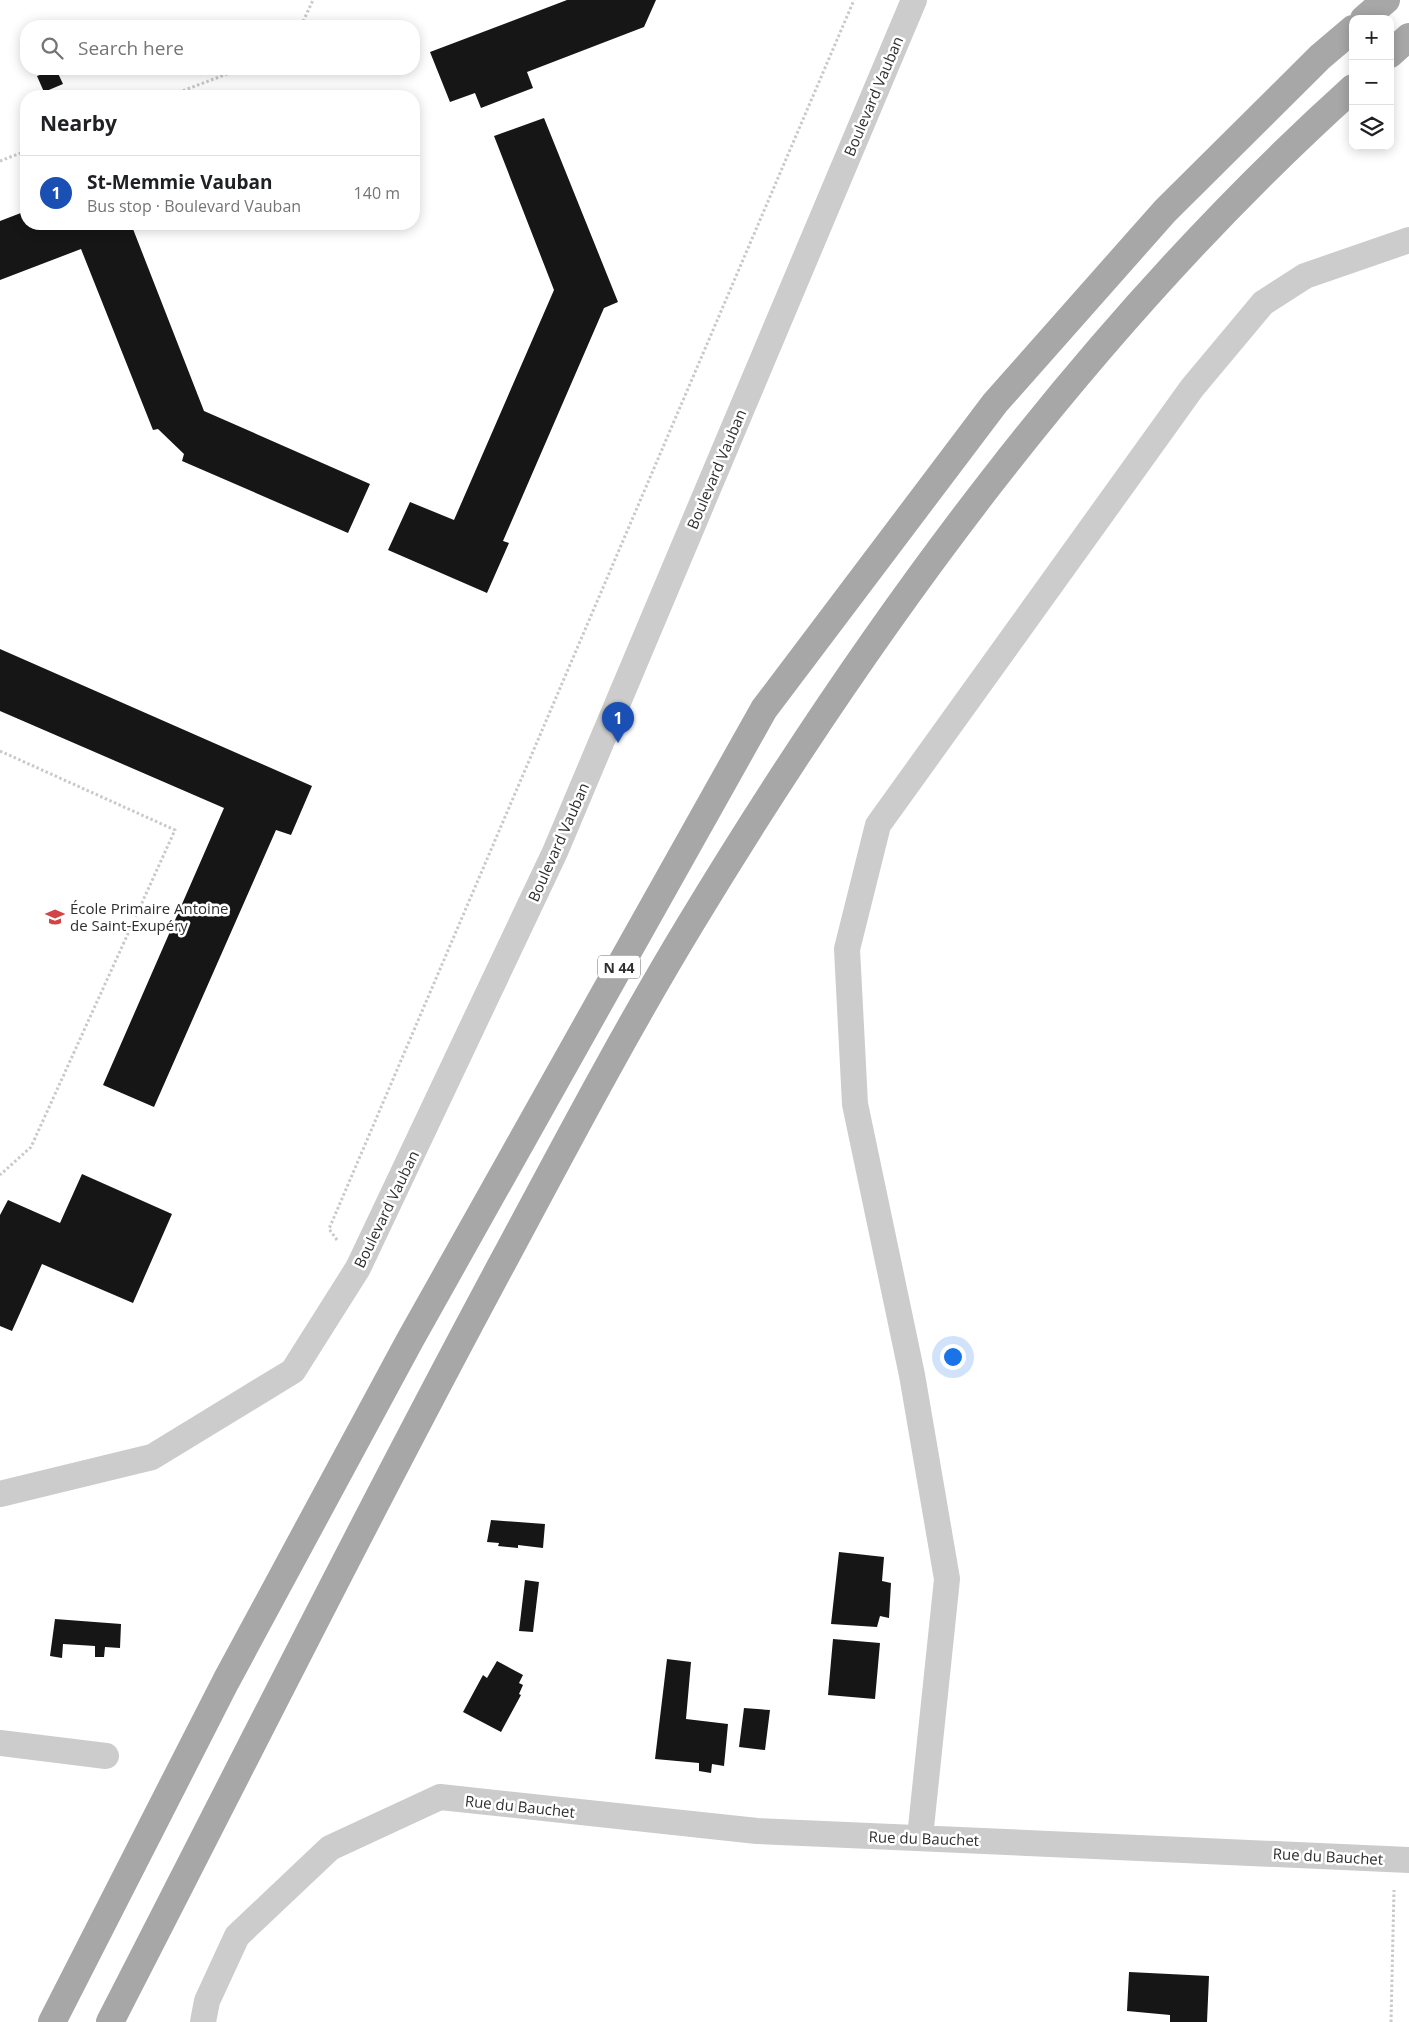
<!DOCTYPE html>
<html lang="en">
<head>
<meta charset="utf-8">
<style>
	body { margin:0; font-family:"Open Sans",sans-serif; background:#f2f2f2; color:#202124 }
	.controls { position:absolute; right:15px; top:15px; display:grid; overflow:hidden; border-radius:10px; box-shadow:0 2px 12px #0003 }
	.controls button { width:45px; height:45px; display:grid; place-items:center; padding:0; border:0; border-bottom:1px solid #e0e0e0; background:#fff; color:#202124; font:25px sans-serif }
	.you { position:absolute; left:952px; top:1356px; width:18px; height:18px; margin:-12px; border:4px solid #fff; border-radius:50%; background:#1a73e8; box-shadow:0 0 0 8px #1a73e833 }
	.badge { display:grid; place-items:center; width:32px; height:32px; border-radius:50%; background:#1a73e8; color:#fff; font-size:16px; font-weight:700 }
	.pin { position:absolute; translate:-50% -41px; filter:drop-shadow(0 1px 2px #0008) }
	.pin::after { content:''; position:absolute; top:26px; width:18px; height:15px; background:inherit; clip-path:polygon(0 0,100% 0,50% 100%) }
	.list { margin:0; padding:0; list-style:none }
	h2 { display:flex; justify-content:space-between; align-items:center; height:65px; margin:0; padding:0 20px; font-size:21px }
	h2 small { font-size:16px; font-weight:400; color:#757577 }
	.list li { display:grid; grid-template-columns:32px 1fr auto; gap:15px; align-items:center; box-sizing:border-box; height:75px; padding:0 20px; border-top:1px solid #e0e0e0 }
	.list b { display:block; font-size:19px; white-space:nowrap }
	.list p { margin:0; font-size:16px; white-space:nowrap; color:#757577 }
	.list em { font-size:16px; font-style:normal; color:#757577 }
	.icon { flex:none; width:28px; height:28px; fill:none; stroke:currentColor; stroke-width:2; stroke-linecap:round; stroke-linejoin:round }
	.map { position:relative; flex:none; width:1409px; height:2022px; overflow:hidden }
	.search { position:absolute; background:#fff; box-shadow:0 2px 12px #0003; left:20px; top:20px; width:400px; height:55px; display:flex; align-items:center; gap:12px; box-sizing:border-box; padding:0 18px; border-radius:20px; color:#757577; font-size:19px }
	.panel { position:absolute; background:#fff; box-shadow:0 2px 12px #0003; left:20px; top:90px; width:400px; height:140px; border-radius:20px }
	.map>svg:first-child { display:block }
</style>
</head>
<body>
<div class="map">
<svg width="1409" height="2022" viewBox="0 0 1409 2022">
	<rect width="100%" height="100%" fill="#fff"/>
	<!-- building -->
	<path fill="#161616" d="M567,0H656L644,27L527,72L533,88L481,108L475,93L450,102L430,52Z
		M56,69L63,84L44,92L37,76Z
		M544,118L618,302L604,308L503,541L509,543L487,593L388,550L410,502L454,520L554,290L494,136Z
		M26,211V224H145L133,229L204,411L370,484L348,533L182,461L184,454L158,429L153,430L81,249L0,280V221Z
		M0,649L312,786L291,835L276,830L154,1107L103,1085L224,808L0,711Z
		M82,1174L172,1214L133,1303L42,1264L12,1331L0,1326V1215L8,1200L60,1223Z
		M491,1520L545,1524L543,1548L518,1545V1548L498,1546L499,1543L487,1542Z
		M839,1552L884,1557L882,1581L891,1583L889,1618L880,1616L877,1627L831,1624Z
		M525,1580L539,1582L533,1632L519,1631Z
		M55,1619L121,1624L120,1648L105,1647L104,1657H95V1646L63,1644L62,1658L50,1656Z
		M833,1639L880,1643L875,1699L828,1695Z
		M667,1659L691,1662L686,1719L728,1724L724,1766L712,1764L711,1773L699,1771V1763L655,1759Z
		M497,1661L523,1675L519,1683L523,1685L519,1694L521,1695L501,1732L463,1712L483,1675L487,1678Z
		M744,1708L770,1710L765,1750L739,1747Z
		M1129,1972L1209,1976L1207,2022H1170V2015L1127,2011Z"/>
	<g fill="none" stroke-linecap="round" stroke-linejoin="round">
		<!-- path -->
		<path stroke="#c9c9c9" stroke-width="3" stroke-dasharray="2.5 2.5" stroke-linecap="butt" d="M301,26L313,0
			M169,96L240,69
			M0,161L26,151
			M0,751L175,830L31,1147L0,1175
			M337,1240L329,1229L854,0
			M1391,2022L1394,1890"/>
		<!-- minor -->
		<path stroke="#ccc" stroke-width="26" d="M0,1494L152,1457L293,1371L358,1268L555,852L914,0
			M0,1743L106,1756
			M920,1837L947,1579L912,1375L855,1104L847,949L878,825L1192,388L1263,303L1305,276L1409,240
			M203,2022L207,2001L237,1936L330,1848L440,1797L757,1831L1409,1860"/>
		<!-- primary -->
		<path stroke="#a7a7a7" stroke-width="28" d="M1364,19L1386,0
			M1390,54L1409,37
			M52,2022L226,1681L410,1340L764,709L995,403L1165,211L1320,57L1353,29
			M110,2022C241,1767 369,1511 505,1258C565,1146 625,1032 691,923C873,622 1090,325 1353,88"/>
	</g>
	<!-- icons -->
	<defs>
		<g id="school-bare" transform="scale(1.5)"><path d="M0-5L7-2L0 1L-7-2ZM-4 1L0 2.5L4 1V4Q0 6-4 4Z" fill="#d24445" stroke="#fff" stroke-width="2.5" paint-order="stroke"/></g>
	</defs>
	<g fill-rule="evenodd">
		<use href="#school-bare" x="55" y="917"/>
	</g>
	<g text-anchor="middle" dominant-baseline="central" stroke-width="5" stroke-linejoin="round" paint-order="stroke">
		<!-- shield labels -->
		<rect fill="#fff" stroke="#6d6d6d" stroke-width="1" x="598" y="955.5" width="42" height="23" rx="4"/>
		<g font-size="14" font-weight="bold" fill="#2f2f2f">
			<text x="619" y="967">N 44</text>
		</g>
		<!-- street labels -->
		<g font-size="15" fill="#2f2f2f" stroke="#fff">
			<text transform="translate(873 96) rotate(-67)">Boulevard Vauban</text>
			<text transform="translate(716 469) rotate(-67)">Boulevard Vauban</text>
			<text transform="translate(558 842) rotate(-66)">Boulevard Vauban</text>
			<text transform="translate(386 1209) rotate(-64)">Boulevard Vauban</text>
			<text transform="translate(520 1806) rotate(6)">Rue du Bauchet</text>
			<text transform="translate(924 1838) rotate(2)">Rue du Bauchet</text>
			<text transform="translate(1328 1856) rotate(3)">Rue du Bauchet</text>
		</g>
		<!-- poi labels -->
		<g font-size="15" fill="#2f2f2f" stroke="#fff" text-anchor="start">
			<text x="70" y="908">École Primaire Antoine<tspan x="70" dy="17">de Saint-Exupéry</tspan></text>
		</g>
	</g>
</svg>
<div class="controls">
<button>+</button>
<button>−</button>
<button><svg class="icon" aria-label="layers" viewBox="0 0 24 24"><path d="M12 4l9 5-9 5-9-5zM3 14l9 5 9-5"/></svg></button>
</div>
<div class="you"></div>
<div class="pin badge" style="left:618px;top:743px;background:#1a4fb4">1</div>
<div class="search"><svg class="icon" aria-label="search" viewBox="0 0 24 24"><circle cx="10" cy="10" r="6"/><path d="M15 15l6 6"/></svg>Search here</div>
<section class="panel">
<h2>Nearby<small></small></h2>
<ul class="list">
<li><span class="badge" style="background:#1a4fb4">1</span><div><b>St-Memmie Vauban</b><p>Bus stop · Boulevard Vauban</p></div><em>140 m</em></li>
</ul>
</section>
</div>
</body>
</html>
